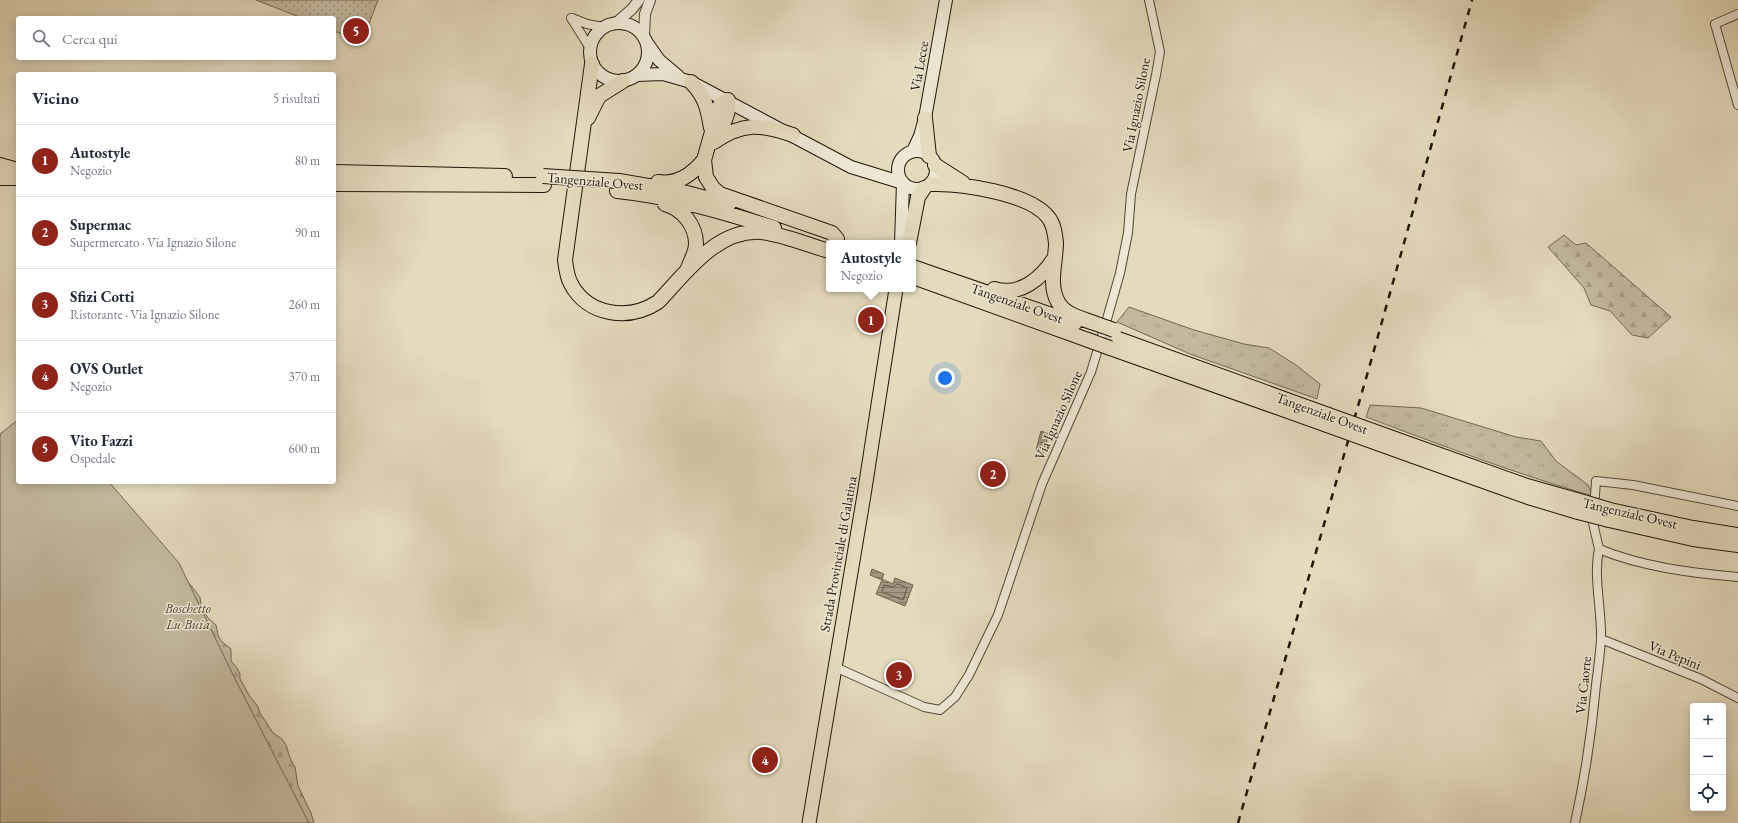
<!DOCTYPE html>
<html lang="it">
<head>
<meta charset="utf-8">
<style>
	body { margin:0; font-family:"EB Garamond",serif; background:#f6f6f7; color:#1f2937 }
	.controls { position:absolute; right:12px; bottom:12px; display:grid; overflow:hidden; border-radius:4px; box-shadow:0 2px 10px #0003 }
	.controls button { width:36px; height:36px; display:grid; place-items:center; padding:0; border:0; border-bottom:1px solid #e0e1e3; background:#fff; color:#1f2937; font:20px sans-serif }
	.you { position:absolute; left:945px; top:378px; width:14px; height:14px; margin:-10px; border:3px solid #fff; border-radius:50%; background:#1a73e8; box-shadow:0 0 0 6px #1a73e833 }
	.badge { display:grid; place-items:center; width:26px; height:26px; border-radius:50%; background:#8f2418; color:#fff; font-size:13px; font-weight:700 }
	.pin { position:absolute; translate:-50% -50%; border:2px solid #fff; box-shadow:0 1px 4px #0006 }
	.popup { position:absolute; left:826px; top:240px; width:90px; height:52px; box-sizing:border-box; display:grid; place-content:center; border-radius:4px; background:#fff; filter:drop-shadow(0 1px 3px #0005); font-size:13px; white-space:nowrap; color:#747a83 }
	.popup b { font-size:15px; color:#1f2937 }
	.popup::after { content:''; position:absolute; left:50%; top:100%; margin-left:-8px; border:8px solid transparent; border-top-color:#fff }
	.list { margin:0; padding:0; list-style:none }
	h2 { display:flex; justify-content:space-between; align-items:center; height:52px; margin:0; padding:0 16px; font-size:17px }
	h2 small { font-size:13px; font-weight:400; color:#747a83 }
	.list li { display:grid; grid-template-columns:26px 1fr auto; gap:12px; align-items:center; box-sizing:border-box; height:72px; padding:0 16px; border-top:1px solid #e0e1e3 }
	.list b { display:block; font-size:15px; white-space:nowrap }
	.list p { margin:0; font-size:13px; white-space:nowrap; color:#747a83 }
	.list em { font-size:13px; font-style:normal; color:#747a83 }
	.icon { flex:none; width:22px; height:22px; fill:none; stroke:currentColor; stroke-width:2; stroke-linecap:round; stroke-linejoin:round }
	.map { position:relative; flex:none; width:1738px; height:823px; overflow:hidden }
	.search { position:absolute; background:#fff; box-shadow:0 2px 10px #0003; left:16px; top:16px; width:320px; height:44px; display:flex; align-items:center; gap:10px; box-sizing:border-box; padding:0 14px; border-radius:4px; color:#747a83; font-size:15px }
	.panel { position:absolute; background:#fff; box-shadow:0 2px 10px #0003; left:16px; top:72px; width:320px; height:412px; border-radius:4px }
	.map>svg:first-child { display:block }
</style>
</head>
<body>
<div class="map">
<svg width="1738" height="823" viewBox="0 0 1738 823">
	<defs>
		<pattern id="grass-tufts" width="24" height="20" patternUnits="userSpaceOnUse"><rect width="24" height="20" fill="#c3b99d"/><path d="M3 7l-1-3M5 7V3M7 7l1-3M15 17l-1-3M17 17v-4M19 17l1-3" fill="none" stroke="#a79e86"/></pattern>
		<pattern id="forest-firs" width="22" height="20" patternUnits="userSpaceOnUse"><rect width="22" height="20" fill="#c3b99d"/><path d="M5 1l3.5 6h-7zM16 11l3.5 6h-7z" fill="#a79e86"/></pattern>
		<pattern id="garden-dots" width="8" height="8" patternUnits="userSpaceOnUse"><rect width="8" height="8" fill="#c3b99d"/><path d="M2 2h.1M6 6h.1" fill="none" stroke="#a79e86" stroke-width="1.8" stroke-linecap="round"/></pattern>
		<pattern id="water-rules" width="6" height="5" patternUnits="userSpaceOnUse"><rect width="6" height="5" fill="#a2977f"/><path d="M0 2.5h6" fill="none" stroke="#847a66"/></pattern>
	</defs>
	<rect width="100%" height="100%" fill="#e4dabc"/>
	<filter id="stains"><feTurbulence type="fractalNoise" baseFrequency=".005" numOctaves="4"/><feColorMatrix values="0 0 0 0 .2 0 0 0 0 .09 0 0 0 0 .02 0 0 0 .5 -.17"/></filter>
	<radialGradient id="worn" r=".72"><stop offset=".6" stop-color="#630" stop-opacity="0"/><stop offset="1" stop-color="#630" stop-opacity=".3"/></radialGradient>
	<!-- grass -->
	<path fill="url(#grass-tufts)" stroke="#726852" d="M1129,307L1194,330L1244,344L1269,348L1296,365L1320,384L1317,399L1190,354L1117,322Z
		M1370,405L1421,408L1516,437L1541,441L1556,461L1588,485L1593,496C1516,474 1441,445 1366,417Z"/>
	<!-- forest -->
	<path fill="url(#forest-firs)" stroke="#726852" d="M1564,235L1576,245L1586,243L1671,317L1648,338L1632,335L1610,311L1591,305L1584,288L1548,247Z
		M177,568L200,597L201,605L208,618L216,625L218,635L221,641L231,649V661L237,668L240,674V679L249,695L258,707L260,713L273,733L282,739L286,745L290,758L295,767L298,786L311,813L314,823H286Z"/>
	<!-- park -->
	<path fill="#c3b99d" stroke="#726852" d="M18,420V482H109L179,563L235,679L309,823H0V434Z"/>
	<!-- garden -->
	<path fill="url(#garden-dots)" stroke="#726852" d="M256,0H378L362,42L334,31V18H302Z"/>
	<!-- water -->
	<path fill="url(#water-rules)" stroke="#6e634f" d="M1041,431L1049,434L1043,453L1036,450Z
		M872,569L884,574L882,579L893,584L895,578L913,585L905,606L876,594L882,580L870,575Z"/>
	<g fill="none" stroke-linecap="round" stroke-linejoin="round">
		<!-- shore -->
		<path stroke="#625644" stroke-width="1" d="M898,584L907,588L903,600L882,592L884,585L893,587Z"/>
		<!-- minor casing -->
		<g stroke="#524735" stroke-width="10">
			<path id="minor" d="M1738,14L1715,24L1738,105
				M571,18L590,48
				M572,18L587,24L603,27
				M1738,506L1633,485L1596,481L1593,523L1599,549C1643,567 1691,573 1738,577
				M1601,639L1701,679L1738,698
				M835,667L924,707L940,710L955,697L969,675L998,615L1042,484L1091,372L1107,319L1120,273L1128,233L1131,194L1156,75L1160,52L1149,0
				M1575,823C1585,777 1592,731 1596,685C1598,670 1600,655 1601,639C1602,610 1593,578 1599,549"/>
		</g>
		<!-- tertiary casing -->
		<g stroke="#524735" stroke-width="12">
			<path id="tertiary" d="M616,23L632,9L639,0
				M644,36L645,14L650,0"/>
		</g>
		<!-- secondary casing -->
		<g stroke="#211608" stroke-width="14">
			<path id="secondary" d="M590 52a29 29 0 1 1 58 0a29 29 0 1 1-58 0Z
				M647,43L659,60L678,76
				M637,75L663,74L691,82L851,167L903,183L901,243
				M898 170a19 19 0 1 1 38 0a19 19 0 1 1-38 0Z
				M913,151L920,136L925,118L946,0"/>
		</g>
		<!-- primary casing -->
		<g stroke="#211608" stroke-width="15">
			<path id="primary" d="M809,823L864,495L896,289"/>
		</g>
		<!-- trunk casing -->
		<g stroke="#211608" stroke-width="16">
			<path id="trunk" d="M592,64L565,260C566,268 567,277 571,284C588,316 629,321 658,302C685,274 716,229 761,232C782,234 808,245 829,251
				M691,82C705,96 708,109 711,128
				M588,118L599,96L623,81
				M925,118L929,156
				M714,142C743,122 761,124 793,135
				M709,145C718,134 731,116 728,100L722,103L719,107L704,160L706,177L713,188L720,194L832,233L837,239
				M0,165L14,169
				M935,165L963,183
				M334,172L505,176
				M0,178H18
				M619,181L683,192L729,204
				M658,182C678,185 692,174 704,160
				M334,184L544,185
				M931,184C960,183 1029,193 1048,217C1054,224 1055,234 1056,243C1056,261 1048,285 1058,302C1065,315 1081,318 1094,323
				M617,191C669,196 724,212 774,228
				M665,204C683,209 696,226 696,244C696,252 691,260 688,268
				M909,243L918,197L924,188
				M913,267L1075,323
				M913,277L1088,340
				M994,289C1020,297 1042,278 1055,257
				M1113,337L1287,400
				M1110,348L1285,410
				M1415,446L1527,486L1580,501
				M1413,456L1528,497L1578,512
				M1610,510L1693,528L1738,535
				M1609,520L1693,539L1738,545"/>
		</g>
		<!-- minor -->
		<use href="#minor" stroke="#ede7d3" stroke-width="8"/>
		<!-- tertiary -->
		<use href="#tertiary" stroke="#ede7d3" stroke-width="10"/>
		<!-- secondary -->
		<use href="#secondary" stroke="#ede7d3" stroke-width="12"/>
		<!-- primary -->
		<use href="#primary" stroke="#e4dabc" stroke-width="13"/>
		<!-- trunk -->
		<use href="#trunk" stroke="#e4dabc" stroke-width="14"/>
		<!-- rail -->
		<path stroke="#211608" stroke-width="2.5" stroke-dasharray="7 7" stroke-linecap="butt" d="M1238,823L1371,361L1472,0"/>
		<!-- trunk-bridge casing -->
		<g stroke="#211608" stroke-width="16" stroke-linecap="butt">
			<path id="trunk-bridge" d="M543,176L619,181
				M1094,323L1114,330
				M1088,340L1110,348
				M1287,400L1415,446
				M1285,410L1413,456
				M1580,501L1610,510
				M1578,512L1609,520"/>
		</g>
		<!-- trunk-bridge -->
		<use href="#trunk-bridge" stroke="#e4dabc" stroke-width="14"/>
	</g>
	<g text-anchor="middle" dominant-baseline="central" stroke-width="3" stroke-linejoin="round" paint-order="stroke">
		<!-- street labels -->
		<g font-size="14" fill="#211608" stroke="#ede7d3">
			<text transform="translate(919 66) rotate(-80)">Via Lecce</text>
			<text transform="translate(1136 105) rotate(-79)">Via Ignazio Silone</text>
			<text transform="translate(595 181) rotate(5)">Tangenziale Ovest</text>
			<text transform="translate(1017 303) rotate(19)">Tangenziale Ovest</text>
			<text transform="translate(1322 413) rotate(20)">Tangenziale Ovest</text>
			<text transform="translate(1058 415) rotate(-66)">Via Ignazio Silone</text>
			<text transform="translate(1630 513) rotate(13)">Tangenziale Ovest</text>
			<text transform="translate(838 554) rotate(-80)">Strada Provinciale di Galatina</text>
			<text transform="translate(1675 655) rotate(22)">Via Pepini</text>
			<text transform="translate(1583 685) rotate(-84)">Via Caorte</text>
		</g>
		<!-- park labels -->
		<g font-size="14" font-style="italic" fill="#524735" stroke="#ede7d3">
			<text x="188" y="608">Boschetto<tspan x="188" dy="16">Lu Buia</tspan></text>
		</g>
	</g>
	<rect width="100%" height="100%" filter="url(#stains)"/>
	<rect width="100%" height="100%" fill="url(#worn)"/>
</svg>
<div class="controls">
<button>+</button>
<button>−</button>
<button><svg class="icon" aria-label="locate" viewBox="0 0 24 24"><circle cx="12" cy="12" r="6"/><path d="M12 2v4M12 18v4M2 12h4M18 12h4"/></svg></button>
</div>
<div class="you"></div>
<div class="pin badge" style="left:871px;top:320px">1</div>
<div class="popup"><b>Autostyle</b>Negozio</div>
<div class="pin badge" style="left:993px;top:474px">2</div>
<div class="pin badge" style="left:899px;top:675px">3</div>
<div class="pin badge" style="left:765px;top:760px">4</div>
<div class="pin badge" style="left:356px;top:31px">5</div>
<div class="search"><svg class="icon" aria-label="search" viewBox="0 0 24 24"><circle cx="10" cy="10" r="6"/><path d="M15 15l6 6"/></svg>Cerca qui</div>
<section class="panel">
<h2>Vicino<small>5 risultati</small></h2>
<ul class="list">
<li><span class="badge">1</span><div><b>Autostyle</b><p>Negozio</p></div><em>80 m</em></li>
<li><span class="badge">2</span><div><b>Supermac</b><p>Supermercato · Via Ignazio Silone</p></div><em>90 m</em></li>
<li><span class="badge">3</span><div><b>Sfizi Cotti</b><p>Ristorante · Via Ignazio Silone</p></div><em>260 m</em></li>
<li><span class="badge">4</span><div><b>OVS Outlet</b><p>Negozio</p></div><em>370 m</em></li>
<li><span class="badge">5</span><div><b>Vito Fazzi</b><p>Ospedale</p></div><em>600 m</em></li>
</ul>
</section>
</div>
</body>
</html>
